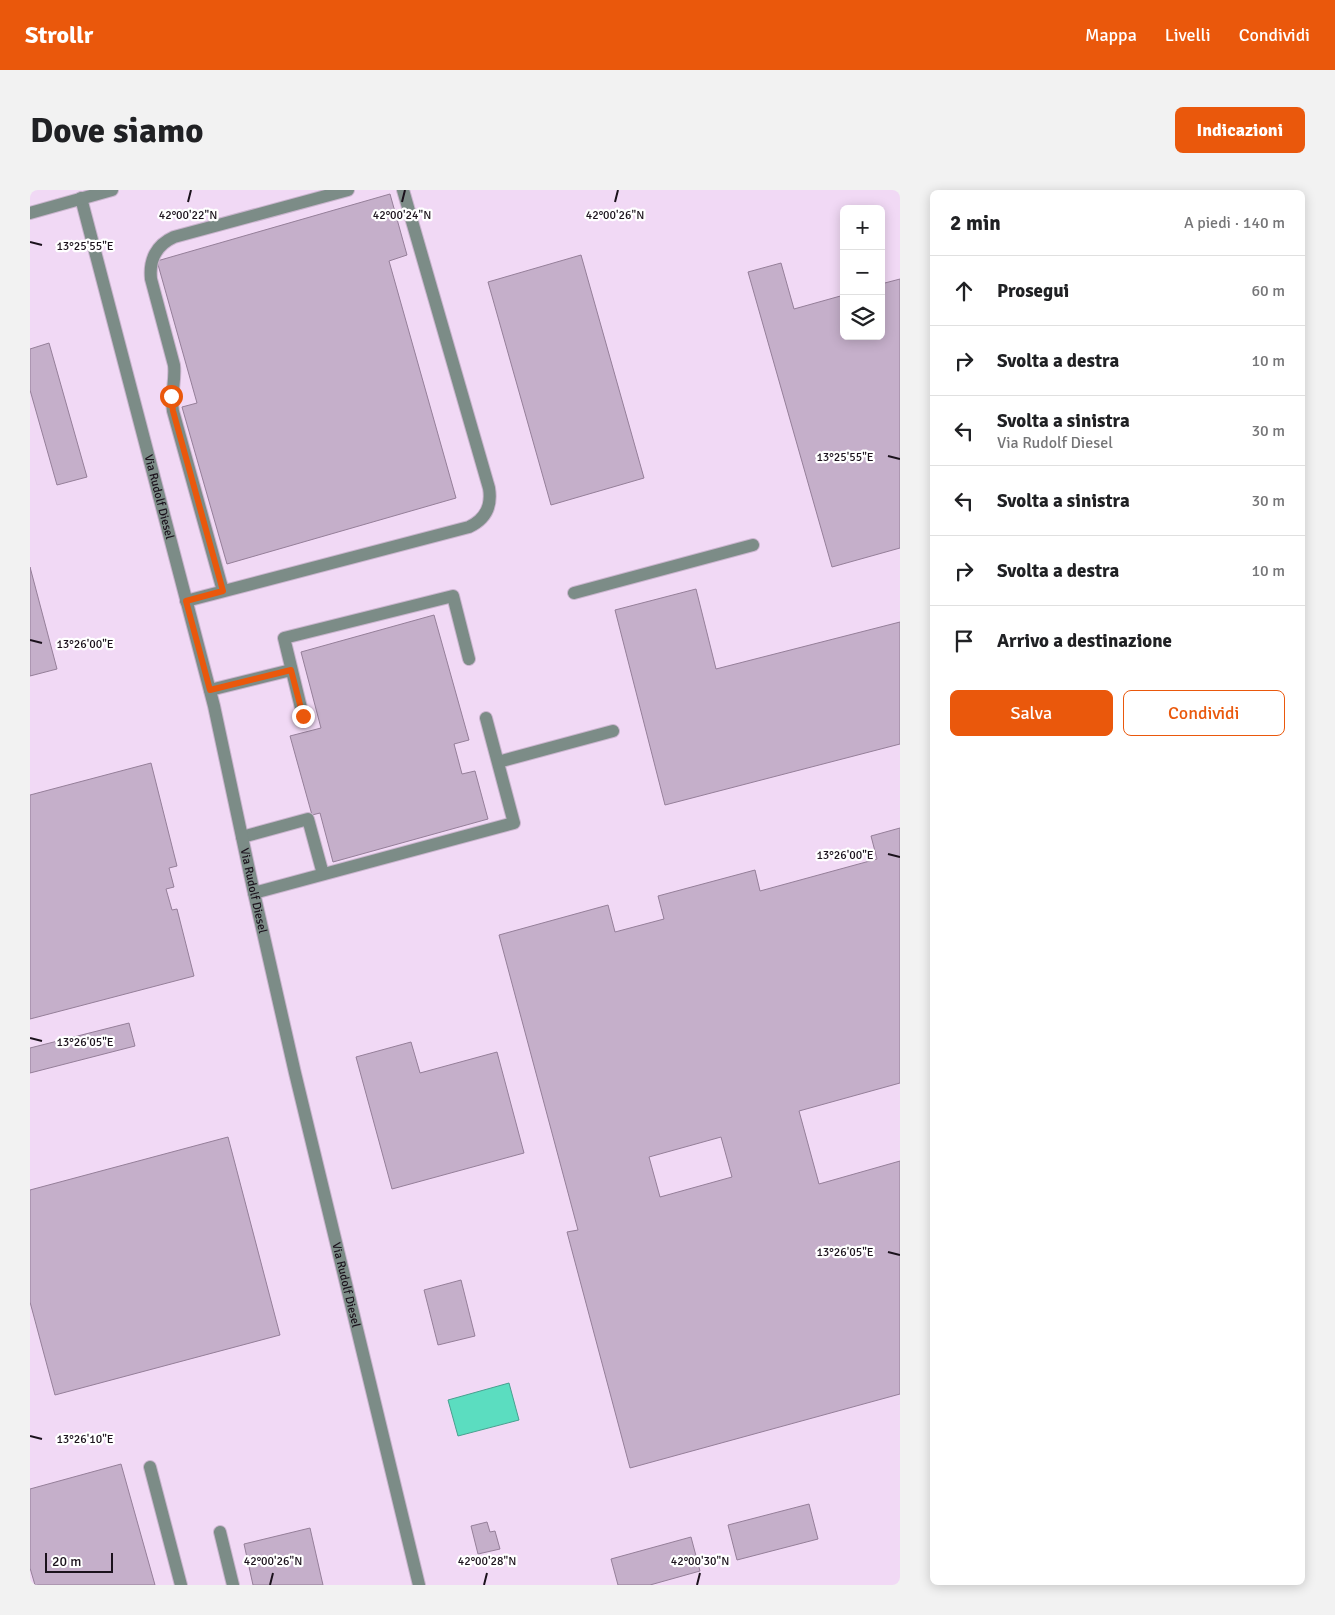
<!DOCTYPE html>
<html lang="it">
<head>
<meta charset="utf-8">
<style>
	body { margin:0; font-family:Signika,sans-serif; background:#f2f2f2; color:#202124 }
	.controls { position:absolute; right:15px; top:15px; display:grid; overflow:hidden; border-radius:8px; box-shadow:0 2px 12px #0003 }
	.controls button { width:45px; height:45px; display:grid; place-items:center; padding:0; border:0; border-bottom:1px solid #e0e0e0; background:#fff; color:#202124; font:25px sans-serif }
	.scale { position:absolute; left:15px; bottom:12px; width:68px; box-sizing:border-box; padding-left:5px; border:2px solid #1b121c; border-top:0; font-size:14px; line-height:18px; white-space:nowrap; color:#1b121c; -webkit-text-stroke:4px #fff; paint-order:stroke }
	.stop { position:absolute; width:15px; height:15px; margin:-11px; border:4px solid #ea580c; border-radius:50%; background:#fff }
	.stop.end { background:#ea580c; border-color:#fff; box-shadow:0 1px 5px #0008 }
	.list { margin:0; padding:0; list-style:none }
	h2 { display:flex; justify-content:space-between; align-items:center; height:65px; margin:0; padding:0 20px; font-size:21px }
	h2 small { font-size:16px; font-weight:400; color:#757577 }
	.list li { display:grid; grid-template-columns:32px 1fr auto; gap:15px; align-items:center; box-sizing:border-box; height:70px; padding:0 20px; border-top:1px solid #e0e0e0 }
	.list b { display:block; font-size:19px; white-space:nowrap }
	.list p { margin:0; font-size:16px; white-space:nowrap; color:#757577 }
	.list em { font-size:16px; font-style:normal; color:#757577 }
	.actions { display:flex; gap:10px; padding:15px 20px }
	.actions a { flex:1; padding:11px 0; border:1px solid #ea580c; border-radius:8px; text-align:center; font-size:18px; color:#ea580c }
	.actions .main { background:#ea580c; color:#fff }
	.icon { flex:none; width:28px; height:28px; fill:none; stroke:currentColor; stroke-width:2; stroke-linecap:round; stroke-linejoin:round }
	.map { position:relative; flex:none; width:870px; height:1395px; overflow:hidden; border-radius:8px }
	header { display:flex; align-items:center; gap:30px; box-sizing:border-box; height:70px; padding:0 25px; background:#ea580c; color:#fff }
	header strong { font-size:24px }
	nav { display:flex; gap:28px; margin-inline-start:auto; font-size:18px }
	.intro { display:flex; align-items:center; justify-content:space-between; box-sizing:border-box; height:120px; padding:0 30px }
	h1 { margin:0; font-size:35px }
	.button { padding:12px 22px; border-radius:8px; background:#ea580c; color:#fff; font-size:18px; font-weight:700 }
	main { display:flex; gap:30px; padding:0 30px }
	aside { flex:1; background:#fff; border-radius:8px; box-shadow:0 2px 12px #0003 }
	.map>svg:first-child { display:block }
</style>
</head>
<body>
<header>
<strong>Strollr</strong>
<nav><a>Mappa</a><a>Livelli</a><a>Condividi</a></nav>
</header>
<div class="intro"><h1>Dove siamo</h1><a class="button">Indicazioni</a></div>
<main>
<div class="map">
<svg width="870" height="1395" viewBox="0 0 870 1395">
	<rect width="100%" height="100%" fill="#f1d9f5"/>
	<!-- water -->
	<path fill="#5bddc0" stroke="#48a08f" d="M479,1193L489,1230L428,1246L418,1210Z"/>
	<!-- building -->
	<path fill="#c5afca" stroke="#957f99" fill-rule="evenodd" d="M360,4L377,65L359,71L426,308L197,374L152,217L167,213L127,71Z
		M551,65L614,288L521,315L458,92Z
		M751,73L764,119L814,105V146H851V94L870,89V358L802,377L718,82Z
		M19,153L57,287L27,295L0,200V159Z
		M0,377L27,479L0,486Z
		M666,399L686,479L870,432V554L635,615L585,420Z
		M404,425L439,550L424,554L432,584L445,581L458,629L303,672L290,623L282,625L260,546L291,538L271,462Z
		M121,573L147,676L139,678L144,697L136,699L142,720L147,719L164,786L0,829V605Z
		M870,638V893L769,921L789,994L870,971V1204L600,1278L537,1042L548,1040L469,745L578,715L585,742L634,729L628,706L725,680L730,701L847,669L841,646ZM691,947L702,987L630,1007L619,967Z
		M99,833L105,856L0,883V858Z
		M381,852L390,883L467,862L494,963L362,999L326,867Z
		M198,947L250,1145L25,1205L0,1112V1000Z
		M431,1090L445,1146L408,1155L394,1100Z
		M91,1274L125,1395H5L0,1378V1299Z
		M779,1314L788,1349L707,1370L698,1335Z
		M457,1332L460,1342L465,1341L470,1359L448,1364L441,1336Z
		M280,1338L293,1395H223L214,1354Z
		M661,1347L670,1381L620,1395H588L581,1369Z"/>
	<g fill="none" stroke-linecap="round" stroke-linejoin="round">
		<!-- lane casing -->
		<g stroke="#cab5ce" stroke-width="14">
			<path id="lane" d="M193,401L143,221C140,205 146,191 144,175L121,89C119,70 126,55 144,47L318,0
				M544,403L723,355
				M156,411L439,337C456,329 462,316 459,298L373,0
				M180,500L261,480
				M273,526L254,448L423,406L439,469
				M468,572L583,541
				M212,647L278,629L293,684
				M224,703L484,633L456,528
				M120,1277L151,1395
				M190,1342L203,1395"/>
		</g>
		<!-- street casing -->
		<g stroke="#cab5ce" stroke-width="14">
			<g id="street">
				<path id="s1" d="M51,8L184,516L224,703L265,883L389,1395"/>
				<path d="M0,23L82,0"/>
			</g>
		</g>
		<!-- lane -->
		<use href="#lane" stroke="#7c8c87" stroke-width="12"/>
		<!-- street -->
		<use href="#street" stroke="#7c8c87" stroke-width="12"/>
	</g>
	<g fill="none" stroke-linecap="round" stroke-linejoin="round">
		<!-- route -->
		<path stroke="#ea580c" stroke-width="6" d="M141,206L143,221L193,401L156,411L180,500L261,480L273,526"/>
	</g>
	<!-- ticks -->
	<path fill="none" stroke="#1b121c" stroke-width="2" d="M158,12L161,0M372,12L375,0M585,12L588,0M0,52L12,55M858,266L870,269M0,450L12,453M858,664L870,667M0,848L12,851M858,1062L870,1065M0,1246L12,1249M240,1395L243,1383M454,1395L457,1383M667,1395L670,1383"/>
	<g text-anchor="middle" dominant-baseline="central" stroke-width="4.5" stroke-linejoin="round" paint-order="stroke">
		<!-- street labels -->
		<g font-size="12" fill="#1b121c" stroke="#fff">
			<text stroke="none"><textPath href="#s1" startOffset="309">Via Rudolf Diesel</textPath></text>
			<text stroke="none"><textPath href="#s1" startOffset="714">Via Rudolf Diesel</textPath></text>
			<text stroke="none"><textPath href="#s1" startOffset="1119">Via Rudolf Diesel</textPath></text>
		</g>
	</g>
	<g font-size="12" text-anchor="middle" fill="#1b121c" stroke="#fff" stroke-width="4.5" stroke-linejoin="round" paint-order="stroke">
		<text x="158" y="29">42°00'22"N</text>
		<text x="372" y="29">42°00'24"N</text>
		<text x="585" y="29">42°00'26"N</text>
		<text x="55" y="60">13°25'55"E</text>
		<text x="815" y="271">13°25'55"E</text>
		<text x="55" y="458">13°26'00"E</text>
		<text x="815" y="669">13°26'00"E</text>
		<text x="55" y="856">13°26'05"E</text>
		<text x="815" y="1066">13°26'05"E</text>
		<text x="55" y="1253">13°26'10"E</text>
		<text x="243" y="1375">42°00'26"N</text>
		<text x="457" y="1375">42°00'28"N</text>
		<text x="670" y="1375">42°00'30"N</text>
	</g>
</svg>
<div class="controls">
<button>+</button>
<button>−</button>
<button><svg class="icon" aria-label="layers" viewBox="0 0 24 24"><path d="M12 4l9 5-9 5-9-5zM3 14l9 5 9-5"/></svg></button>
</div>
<div class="scale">20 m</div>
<div class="stop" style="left:141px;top:206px"></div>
<div class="stop end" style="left:273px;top:526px"></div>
</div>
<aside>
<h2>2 min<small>A piedi · 140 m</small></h2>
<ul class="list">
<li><svg class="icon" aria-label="ahead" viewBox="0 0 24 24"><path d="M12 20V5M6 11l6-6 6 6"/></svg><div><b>Prosegui</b></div><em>60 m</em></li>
<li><svg class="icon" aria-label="right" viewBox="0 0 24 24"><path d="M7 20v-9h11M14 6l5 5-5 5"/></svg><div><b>Svolta a destra</b></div><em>10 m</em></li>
<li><svg class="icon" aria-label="left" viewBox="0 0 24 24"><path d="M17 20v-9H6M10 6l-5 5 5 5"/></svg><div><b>Svolta a sinistra</b><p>Via Rudolf Diesel</p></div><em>30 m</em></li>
<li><svg class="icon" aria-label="left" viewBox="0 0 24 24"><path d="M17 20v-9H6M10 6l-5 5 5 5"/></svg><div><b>Svolta a sinistra</b></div><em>30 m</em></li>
<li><svg class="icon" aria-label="right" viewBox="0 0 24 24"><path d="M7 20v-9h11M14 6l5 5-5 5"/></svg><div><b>Svolta a destra</b></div><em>10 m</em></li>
<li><svg class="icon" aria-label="arrive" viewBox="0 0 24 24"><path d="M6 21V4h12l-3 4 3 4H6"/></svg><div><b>Arrivo a destinazione</b></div></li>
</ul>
<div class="actions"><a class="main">Salva</a><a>Condividi</a></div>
</aside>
</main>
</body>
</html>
